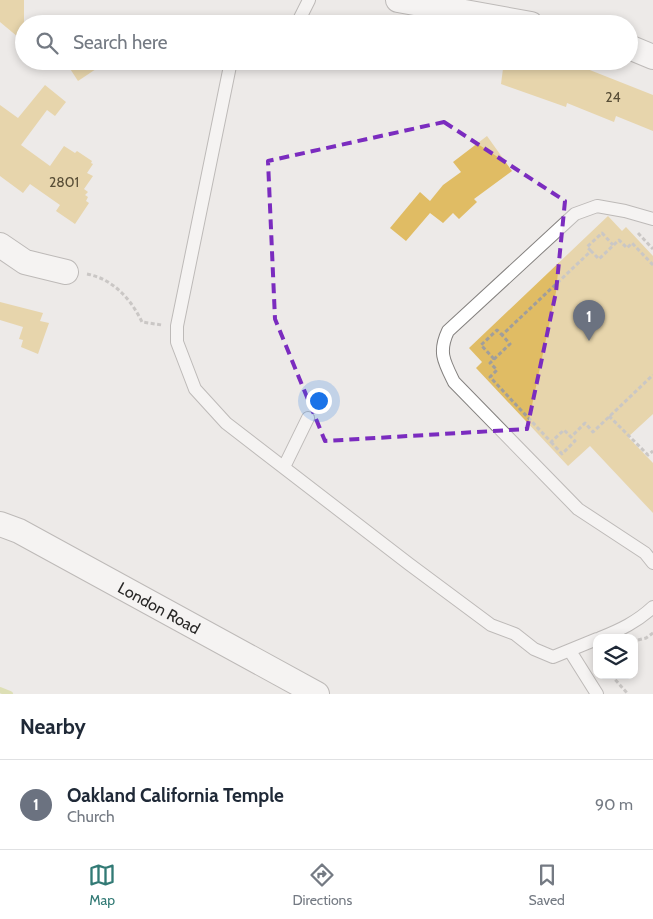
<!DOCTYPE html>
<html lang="en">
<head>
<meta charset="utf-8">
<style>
	body { margin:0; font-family:Cabin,sans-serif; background:#f2f2f3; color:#1f2937 }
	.controls { position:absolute; right:15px; bottom:15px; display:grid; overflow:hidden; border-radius:10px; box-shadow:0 2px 8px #0003 }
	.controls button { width:45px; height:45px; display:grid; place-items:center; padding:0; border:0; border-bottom:1px solid #e0e1e3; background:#fff; color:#1f2937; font:25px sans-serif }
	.you { position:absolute; left:318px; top:400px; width:18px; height:18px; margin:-12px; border:4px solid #fff; border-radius:50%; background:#1a73e8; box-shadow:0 0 0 8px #1a73e833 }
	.badge { display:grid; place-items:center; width:32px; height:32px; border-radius:50%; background:#327a75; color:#fff; font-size:16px; font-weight:700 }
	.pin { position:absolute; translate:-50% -41px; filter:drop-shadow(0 1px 2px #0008) }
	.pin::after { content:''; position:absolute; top:26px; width:18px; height:15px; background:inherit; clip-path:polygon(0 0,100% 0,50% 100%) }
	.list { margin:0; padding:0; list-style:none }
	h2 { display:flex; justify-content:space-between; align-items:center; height:65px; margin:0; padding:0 20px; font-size:21px }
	h2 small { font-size:16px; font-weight:400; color:#747a83 }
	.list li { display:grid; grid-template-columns:32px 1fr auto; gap:15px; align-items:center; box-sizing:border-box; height:90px; padding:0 20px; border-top:1px solid #e0e1e3 }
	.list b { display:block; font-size:19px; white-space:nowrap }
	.list p { margin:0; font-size:16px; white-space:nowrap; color:#747a83 }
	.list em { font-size:16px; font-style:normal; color:#747a83 }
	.icon { flex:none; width:28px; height:28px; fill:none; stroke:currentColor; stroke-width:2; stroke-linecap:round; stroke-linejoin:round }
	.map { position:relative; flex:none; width:653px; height:694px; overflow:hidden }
	.search { position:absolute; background:#fff; box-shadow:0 2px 8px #0003; left:15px; right:15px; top:15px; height:55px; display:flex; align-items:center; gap:12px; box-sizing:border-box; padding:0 18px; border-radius:28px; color:#747a83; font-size:19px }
	.sheet { height:155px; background:#fff }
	nav { display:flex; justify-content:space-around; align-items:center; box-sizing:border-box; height:70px; border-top:1px solid #e0e1e3; background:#fff; font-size:14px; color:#747a83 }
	nav a { display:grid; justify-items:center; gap:2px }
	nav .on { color:#327a75 }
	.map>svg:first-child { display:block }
</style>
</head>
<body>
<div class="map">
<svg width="653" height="694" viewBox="0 0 653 694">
	<rect width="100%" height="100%" fill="#edeae8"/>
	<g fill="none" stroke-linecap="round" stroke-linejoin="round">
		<!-- stream -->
		<path stroke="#cbd278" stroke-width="6" d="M0,690L10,694"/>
	</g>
	<!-- building -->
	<path fill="#e0bc64" d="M0,0H24V42L0,22Z
		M65,61H108L78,81Z
		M504,61H567L653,95V131L616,116L614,122L567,103L566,107L501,84Z
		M45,85L66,102L55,116L47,110L21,145L50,166L64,146L75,153L77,151L92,161L91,163L93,164L87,173L93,176L84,189L88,192L85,195L88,197L86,201L89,203L75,224L56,211L60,205L30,184L23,193L0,176V105L18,118Z
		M487,136L512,171L474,199L477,202L459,219L453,213L443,223L430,213L406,241L390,228L420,192L430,201L443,185L461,172L453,162Z
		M608,216L622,231L626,227L653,256V414L628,437L653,463V513L590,446L568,466L476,368L482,362L469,348Z
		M0,302L43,313L40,321L49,323L38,354L21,347L23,340L19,339L23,327L0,320Z"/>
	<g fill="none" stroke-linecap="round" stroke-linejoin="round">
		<!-- lane casing -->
		<g stroke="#84817f" stroke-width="14">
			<path id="lane" d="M297,24L309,0
				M231,61L177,326V342L195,389L226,423L409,564L491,625L515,634L534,649L553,657L597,639
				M653,219L625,211L597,206L575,214L448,331C438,352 444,362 454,382L578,509L645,553L653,563
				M284,467L308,418
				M600,638C620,630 637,622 653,607
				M570,651L597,694"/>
		</g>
		<!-- street casing -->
		<g stroke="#84817f" stroke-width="26">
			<g id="street">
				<path d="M398,0L531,24"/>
				<path d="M629,47L653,57"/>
				<path d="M0,245L25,262L66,272"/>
				<path id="s1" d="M0,524L19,531L317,694"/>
			</g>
		</g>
		<!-- path -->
		<path stroke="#a09e9c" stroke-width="3" stroke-dasharray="4 2.5" stroke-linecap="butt" d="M638,233L653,249
			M591,251L587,247L602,233L613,245
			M653,265L632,243L627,248L619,240L599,259L591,251L502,335L510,344L490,363L497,370L490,377L551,442L564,430L571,437L585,423L593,432L653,375
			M87,274C113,279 131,299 142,322L162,325
			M494,359L481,345L497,330L502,335
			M609,416L648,455L653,451
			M551,442L562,454L575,441L571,437
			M638,640L646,638L653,633
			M611,675L628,694"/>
		<!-- lane -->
		<use href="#lane" stroke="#fff" stroke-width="12"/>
		<!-- street -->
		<use href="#street" stroke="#fff" stroke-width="24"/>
	</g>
	<!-- marked area -->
	<path d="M0 0H653V694H0ZM444,122L565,201L556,292L527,429L325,441L275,319L268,161Z" fill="#edeae8" fill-opacity=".55" fill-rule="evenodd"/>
	<path fill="none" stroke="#7b2cbf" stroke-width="4" stroke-dasharray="10 6" stroke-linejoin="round" d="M444,122L565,201L556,292L527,429L325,441L275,319L268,161Z"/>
	<g text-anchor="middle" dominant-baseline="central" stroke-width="4.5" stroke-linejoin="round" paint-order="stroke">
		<!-- number labels -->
		<g font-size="14" fill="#574d36">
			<text x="613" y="97">24</text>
			<text x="64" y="182">2801</text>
		</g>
		<!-- street labels -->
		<g font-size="16" fill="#292827" stroke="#fff">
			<text stroke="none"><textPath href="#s1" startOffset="180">London Road</textPath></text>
		</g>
	</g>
</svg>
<div class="controls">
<button><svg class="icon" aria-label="layers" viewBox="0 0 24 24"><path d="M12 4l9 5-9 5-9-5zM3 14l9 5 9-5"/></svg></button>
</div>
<div class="you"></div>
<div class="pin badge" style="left:589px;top:341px;background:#6b7280">1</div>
<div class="search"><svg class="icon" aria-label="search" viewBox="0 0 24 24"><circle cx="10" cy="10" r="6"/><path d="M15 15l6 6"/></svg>Search here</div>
</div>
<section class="sheet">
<h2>Nearby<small></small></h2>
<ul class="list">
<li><span class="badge" style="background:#6b7280">1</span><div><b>Oakland California Temple</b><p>Church</p></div><em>90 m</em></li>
</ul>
</section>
<nav>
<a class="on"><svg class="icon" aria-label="map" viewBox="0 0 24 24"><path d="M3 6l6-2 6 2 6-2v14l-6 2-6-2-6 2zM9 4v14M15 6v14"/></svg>Map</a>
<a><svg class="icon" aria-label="directions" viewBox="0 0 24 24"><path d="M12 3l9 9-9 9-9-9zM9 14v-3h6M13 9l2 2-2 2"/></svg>Directions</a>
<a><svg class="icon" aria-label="saved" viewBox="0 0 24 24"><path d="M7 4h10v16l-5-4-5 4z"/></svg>Saved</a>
</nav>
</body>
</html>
